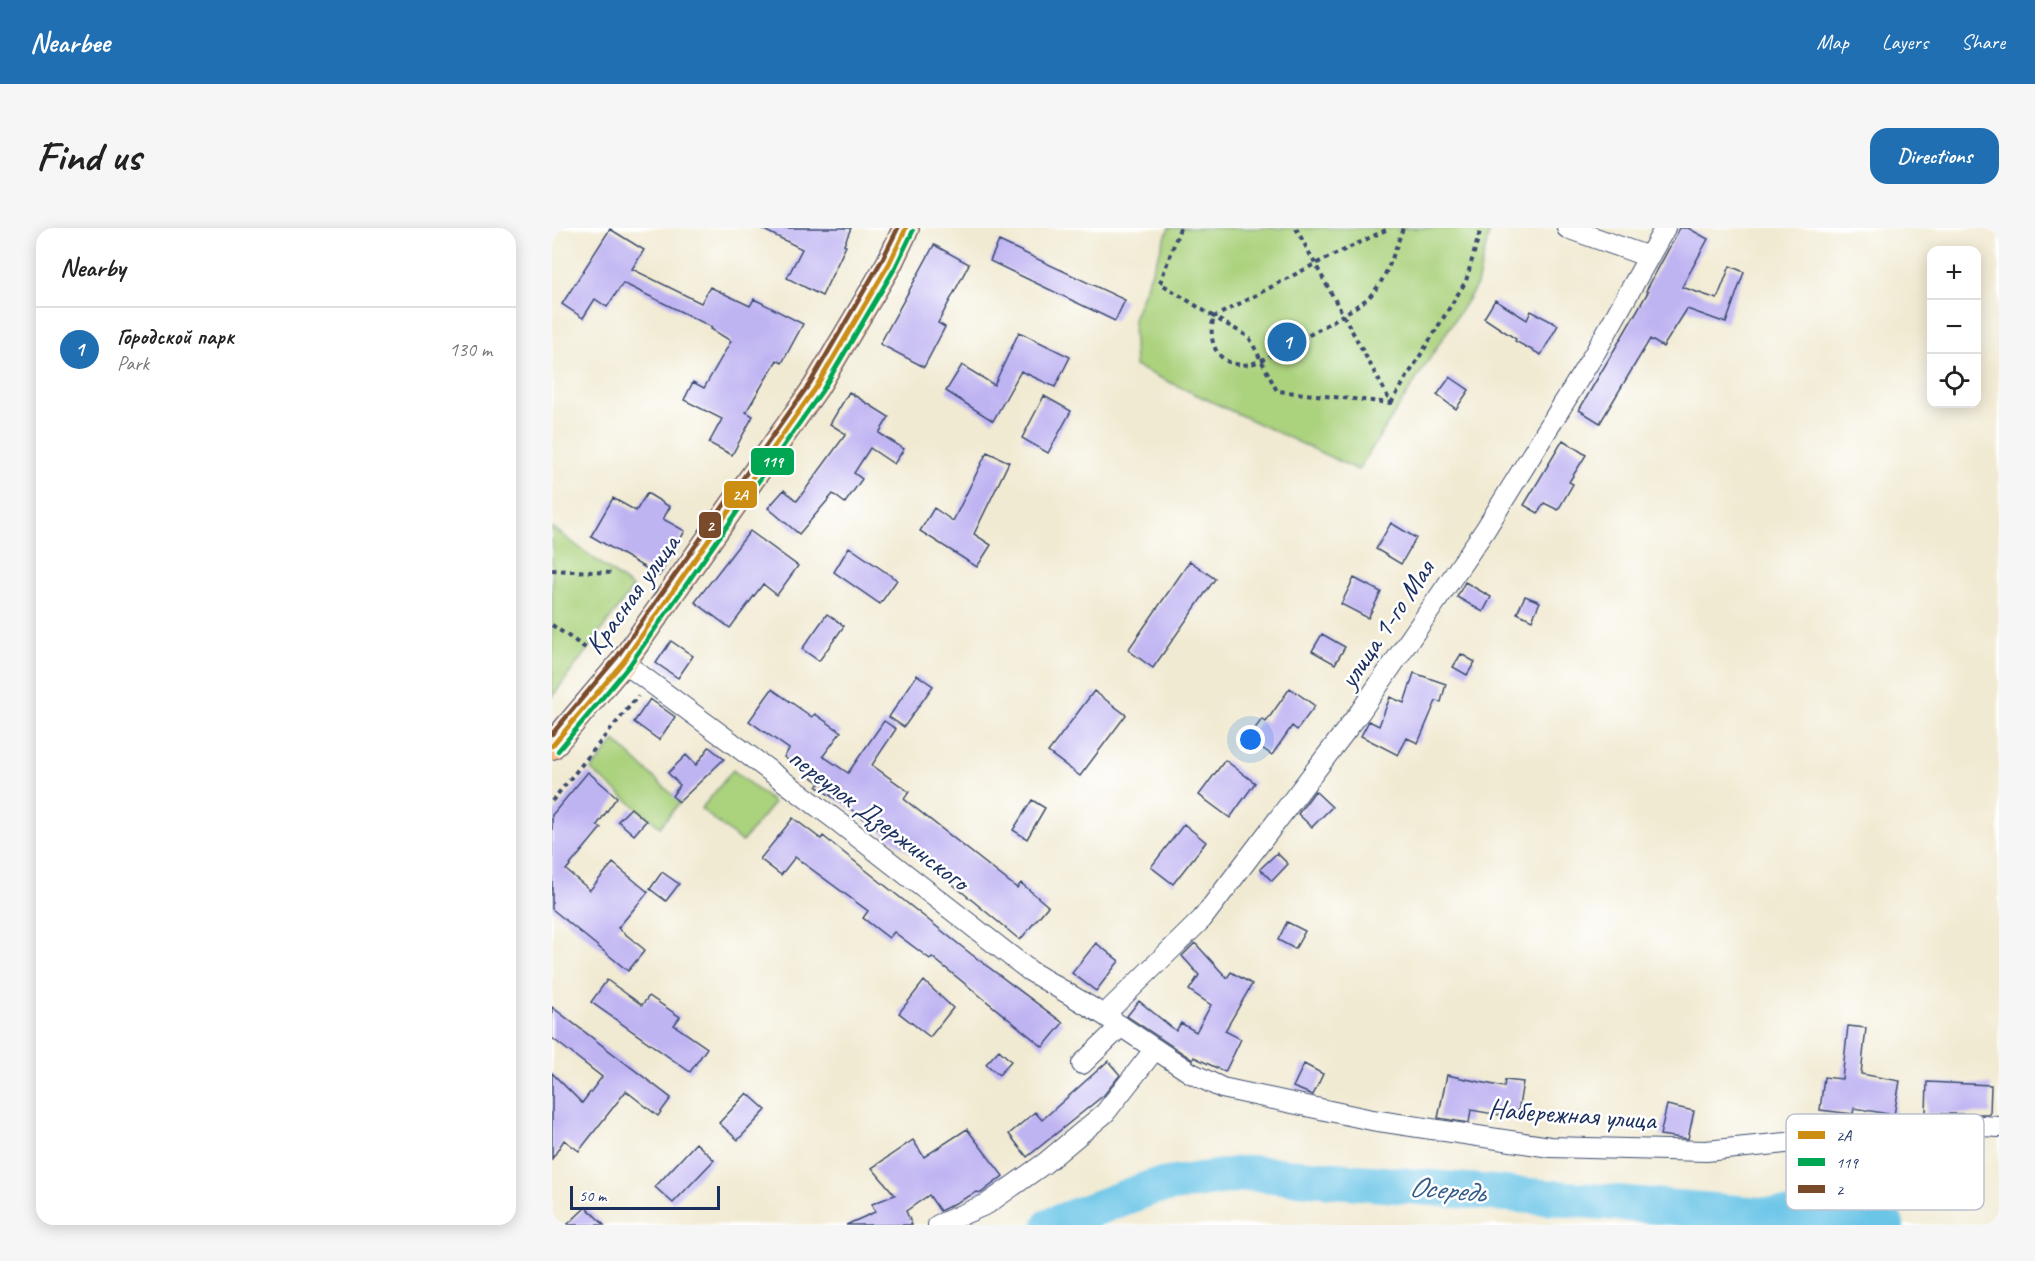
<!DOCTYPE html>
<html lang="en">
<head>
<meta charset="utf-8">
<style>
	body { margin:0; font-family:Caveat,sans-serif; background:#f6f6f6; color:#222 }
	.controls { position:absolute; right:18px; top:18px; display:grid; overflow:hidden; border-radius:12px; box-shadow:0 3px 15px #0003 }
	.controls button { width:54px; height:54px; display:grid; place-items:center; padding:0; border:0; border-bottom:2px solid #e0e0e0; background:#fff; color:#222; font:30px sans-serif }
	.scale { position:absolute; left:18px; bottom:15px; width:150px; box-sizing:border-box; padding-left:6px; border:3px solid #1b2f5e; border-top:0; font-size:16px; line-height:21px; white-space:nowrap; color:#1b2f5e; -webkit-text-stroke:4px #fff; paint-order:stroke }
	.you { position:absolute; left:699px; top:512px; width:21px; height:21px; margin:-15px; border:4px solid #fff; border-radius:50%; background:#1a73e8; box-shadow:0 0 0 9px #1a73e833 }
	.badge { display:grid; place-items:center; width:39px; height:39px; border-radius:50%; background:#1f6fb2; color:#fff; font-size:20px; font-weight:700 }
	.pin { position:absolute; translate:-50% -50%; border:3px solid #fff; box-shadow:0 2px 6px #0006 }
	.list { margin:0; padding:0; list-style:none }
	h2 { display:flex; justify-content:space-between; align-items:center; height:78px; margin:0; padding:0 24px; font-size:26px }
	h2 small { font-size:20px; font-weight:400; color:#767676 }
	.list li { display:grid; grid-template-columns:39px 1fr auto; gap:18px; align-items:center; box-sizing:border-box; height:84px; padding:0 24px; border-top:2px solid #e0e0e0 }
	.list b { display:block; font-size:22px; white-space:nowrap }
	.list p { margin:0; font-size:20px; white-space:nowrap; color:#767676 }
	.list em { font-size:20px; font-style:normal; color:#767676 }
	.icon { flex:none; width:33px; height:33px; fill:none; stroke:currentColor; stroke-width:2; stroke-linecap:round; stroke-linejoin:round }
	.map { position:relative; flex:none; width:1447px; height:997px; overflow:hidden; border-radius:18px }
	header { display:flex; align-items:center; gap:36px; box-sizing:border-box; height:84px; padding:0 30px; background:#1f6fb2; color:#fff }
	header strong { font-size:28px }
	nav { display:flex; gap:33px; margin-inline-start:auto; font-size:21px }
	.intro { display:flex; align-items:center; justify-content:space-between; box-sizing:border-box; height:144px; padding:0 36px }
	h1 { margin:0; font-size:42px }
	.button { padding:15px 27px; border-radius:18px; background:#1f6fb2; color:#fff; font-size:21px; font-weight:700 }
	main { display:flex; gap:36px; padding:0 36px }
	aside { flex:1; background:#fff; border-radius:18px; box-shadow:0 3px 15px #0003 }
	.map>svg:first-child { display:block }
</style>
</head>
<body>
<header>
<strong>Nearbee</strong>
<nav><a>Map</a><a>Layers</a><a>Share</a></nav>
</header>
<div class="intro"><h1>Find us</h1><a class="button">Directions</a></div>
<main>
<aside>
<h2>Nearby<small></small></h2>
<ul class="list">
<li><span class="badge">1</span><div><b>Городской парк</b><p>Park</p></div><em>130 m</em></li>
</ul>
</aside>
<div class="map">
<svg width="1447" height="997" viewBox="0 0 1447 997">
	<rect width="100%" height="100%" fill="#fff"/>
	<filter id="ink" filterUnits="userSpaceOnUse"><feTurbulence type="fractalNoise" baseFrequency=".0167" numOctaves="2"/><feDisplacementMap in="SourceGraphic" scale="12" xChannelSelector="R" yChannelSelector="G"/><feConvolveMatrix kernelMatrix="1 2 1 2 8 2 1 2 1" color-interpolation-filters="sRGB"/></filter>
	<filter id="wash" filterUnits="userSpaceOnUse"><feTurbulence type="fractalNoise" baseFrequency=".008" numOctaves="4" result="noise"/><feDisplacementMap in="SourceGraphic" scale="24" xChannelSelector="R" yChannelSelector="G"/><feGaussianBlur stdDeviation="1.35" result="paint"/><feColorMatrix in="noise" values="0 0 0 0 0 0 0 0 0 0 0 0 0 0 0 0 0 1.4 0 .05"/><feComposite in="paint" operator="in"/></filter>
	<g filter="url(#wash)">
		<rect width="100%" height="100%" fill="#f1ead2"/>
		<!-- green -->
		<path fill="#abd27d" stroke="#63806e" stroke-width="1.5" d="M617,0H938L925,57L806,242L583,138L581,91Z
			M0,299L81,360L0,469Z
			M63,513L128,574L108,599L39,542Z
			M181,542L222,575L190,614L149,581Z"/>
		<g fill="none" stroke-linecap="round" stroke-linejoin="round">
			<!-- river -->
			<path stroke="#6ac5e7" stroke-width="36" d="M499,997L601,959L697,945L1334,997"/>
		</g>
		<g id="blocks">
			<!-- building -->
			<path fill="#bfb4f2" d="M208,0H299L292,17L294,18L270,68L235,50L250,21Z
				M1128,0H1136L1156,11L1130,59L1165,71L1178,38L1192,44L1174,95L1135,81L1111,119L1098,111L1048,195L1027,182L1096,64L1094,63Z
				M58,1L92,22L80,41L149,75L158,59L198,78L202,71L251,96L230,135L225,132L194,184L201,188L180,227L157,215L170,191L132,172L141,154L152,160L179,113L159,101L160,99L71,55L55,79L43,71L31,90L10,76Z
				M447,13L573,72L563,93L438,33Z
				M382,17L417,36L386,95L393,99L372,139L328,116Z
				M943,72L975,92L979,83L1006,97L989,127L963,113L964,111L932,90Z
				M467,104L518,129L503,159L469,143L441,193L394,163L410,137L442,157Z
				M898,149L917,162L904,181L885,167Z
				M297,164L337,189L327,205L352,221L342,236L318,220L302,245L310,251L293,275L281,266L247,306L216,280L232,262L245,273L294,206L278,196Z
				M492,168L519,183L496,225L470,210Z
				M1011,212L1034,227L1017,254L1021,256L1006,282L992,275L986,285L972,277Z
				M435,224L457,234L422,306L439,317L425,339L368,303L382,280L401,293Z
				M95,265L118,279L111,291L133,303L107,348L39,308L61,270L84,283Z
				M839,295L864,310L849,336L824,321Z
				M198,303L246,338L225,367L211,356L178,400L143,374Z
				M297,319L345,352L328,376L282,344Z
				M638,333L663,351L601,440L576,422Z
				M802,350L829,364L816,390L789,376Z
				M913,354L939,369L931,384L905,369Z
				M973,368L988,374L980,392L965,385Z
				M275,386L292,398L267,433L250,421Z
				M770,406L793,419L783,436L760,423Z
				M119,413L141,428L126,450L104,435Z
				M909,426L923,434L915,447L901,439Z
				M862,445L894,456L889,474L884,473L866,515L855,510L846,527L809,508L817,493L827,498L838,469L852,475Z
				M365,447L381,458L352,499L337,489Z
				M738,460L763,478L745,502L740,498L720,527L696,510L710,491L714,494Z
				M220,461L260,489L263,486L289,504L271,528L296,545L332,493L344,501L320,537L357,564L352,571L465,660L469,655L496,678L468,712L398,654L293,577L265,559L268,555L232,529L237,521L197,493Z
				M542,463L574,487L528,548L496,524Z
				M98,471L123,489L107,512L82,494Z
				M157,519L172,531L127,574L120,568L128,557L116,545L134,527L144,537Z
				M673,532L703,555L678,590L647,567Z
				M36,544L65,569L45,597L49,600L14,642L38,662L61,635L96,664L66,700L93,722L76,743L0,681V587Z
				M763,563L780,579L760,599L746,586Z
				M480,572L493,580L475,611L461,602Z
				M79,580L94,593L82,607L66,593Z
				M241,590L269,611L271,608L286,620L419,726L511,795L491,819L380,729L378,731L342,704L337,710L311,690L316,683L243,629L229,647L208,631Z
				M632,596L654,614L621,656L599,639Z
				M725,625L736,636L720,653L708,641Z
				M110,644L127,656L114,673L98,661Z
				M735,694L753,703L743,721L726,712Z
				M544,715L567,733L544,763L520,745Z
				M643,715L675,750L679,744L700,756L673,803L689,811L673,844L642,829L641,832L575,788L587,773L624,803L629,795L644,804L659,777L637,762L647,747L630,728Z
				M55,752L90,777L97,768L128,789L122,797L155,820L138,844L39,774Z
				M372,753L401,780L378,809L347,785Z
				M0,779L119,870L106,888L74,863L27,923L12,912L0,931V845L30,875L50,849L0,810Z
				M1296,798L1314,800L1309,846L1348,853L1342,887L1302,880L1301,886L1268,882L1272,849L1290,851Z
				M447,822L459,833L447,847L434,836Z
				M556,833L568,847L552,867L475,929L457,906L483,884L490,892Z
				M752,836L771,846L761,867L741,859Z
				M895,847L952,859L953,852L971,854L965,890L919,882L917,895L886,890Z
				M1375,854L1439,857L1438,886H1374Z
				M195,865L214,882L186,912L167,895Z
				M1115,877L1142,883L1136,911L1108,907Z
				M415,901L451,948L429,965L425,964L388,983L377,967L354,983L360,997H294L323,984L320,976L343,967L320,940L361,912L372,929Z
				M144,915L162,932L121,975L103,959Z
				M34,979L52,997H15Z"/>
		</g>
	</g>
	<g filter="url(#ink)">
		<use href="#blocks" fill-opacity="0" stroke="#3b4b6f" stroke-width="1.5"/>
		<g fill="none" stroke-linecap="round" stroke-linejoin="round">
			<!-- minor casing -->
			<g stroke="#3b4b6f" stroke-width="22">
				<path id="minor" d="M1015,0L1097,29
					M71,434L288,595L478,743L552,787L639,845L670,860L820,892L998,919L1154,923L1413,897L1447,899
					M552,787L650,691L808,484L933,302L1044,123L1113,0
					M530,836L569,798
					M386,997L435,976L493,935L553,885L603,821"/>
			</g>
			<!-- major casing -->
			<g stroke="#3b4b6f" stroke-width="28">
				<path id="major" d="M0,518L71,434L264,159L337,36L354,0"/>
			</g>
			<!-- path -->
			<path stroke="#3b4b6f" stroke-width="4" stroke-dasharray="4.5 4.5" stroke-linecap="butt" d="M628,0L608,55L662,89C654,116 667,141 699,136C715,133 802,82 816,70C835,52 842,24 851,0
				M744,0C775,59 808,116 839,175L725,163L697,109L662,89L763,36L838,0
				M839,175L914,53L929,0
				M0,342L61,345
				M0,397L35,421
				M0,573L86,468"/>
			<!-- minor -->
			<use href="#minor" stroke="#fff" stroke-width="20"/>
			<!-- major -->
			<use href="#major" stroke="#f9bc8a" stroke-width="26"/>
			<!-- bus-1 casing -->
			<g stroke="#fff" stroke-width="9">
				<path id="bus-1" d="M0,518L71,434L264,159L337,36L354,0"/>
			</g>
			<!-- bus-2 casing -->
			<g stroke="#fff" stroke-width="9">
				<path id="bus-2" d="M6,523L77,438L270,163L343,40L361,3"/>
			</g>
			<!-- bus-3 casing -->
			<g stroke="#fff" stroke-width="9">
				<path id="bus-3" d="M0,506L65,429L258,155L330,32L346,0"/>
			</g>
			<!-- bus-1 -->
			<use href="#bus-1" stroke="#cb8e13" stroke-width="4.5"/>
			<!-- bus-2 -->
			<use href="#bus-2" stroke="#00a651" stroke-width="4.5"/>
			<!-- bus-3 -->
			<use href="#bus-3" stroke="#7a4b2a" stroke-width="4.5"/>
		</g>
	</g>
	<g text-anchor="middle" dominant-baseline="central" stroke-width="5" stroke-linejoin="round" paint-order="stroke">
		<!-- street labels -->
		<g font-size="28" fill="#1b2f5e" stroke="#fff">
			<text transform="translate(80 366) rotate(-54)">Красная улица</text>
			<text transform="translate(834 396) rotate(-56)">улица 1-го Мая</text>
			<text transform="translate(327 591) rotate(37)">переулок Дзержинского</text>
			<text transform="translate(1020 886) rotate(4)">Набережная улица</text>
		</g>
		<!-- water labels -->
		<g font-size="30" font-style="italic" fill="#335c87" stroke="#fff">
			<text transform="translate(895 961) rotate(5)">Осередь</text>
		</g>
	</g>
	<!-- legend -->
	<rect x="1234" y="886" width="198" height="96" rx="9" fill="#fff" stroke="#bbc1cf" stroke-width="1.5"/>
	<rect x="1246" y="903" width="27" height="8" fill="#cb8e13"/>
	<rect x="1246" y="930" width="27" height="8" fill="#00a651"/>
	<rect x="1246" y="957" width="27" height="8" fill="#7a4b2a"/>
	<g font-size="16" fill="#1b2f5e">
		<text x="1284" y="913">2А</text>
		<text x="1284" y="940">119</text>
		<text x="1284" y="967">2</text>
	</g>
	<g stroke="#fff" stroke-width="2">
		<rect x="198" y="219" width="45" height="29" rx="6" fill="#00a651"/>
		<rect x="171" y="252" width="35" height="29" rx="6" fill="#cb8e13"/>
		<rect x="146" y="283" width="24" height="28" rx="6" fill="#7a4b2a"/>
	</g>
	<g font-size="16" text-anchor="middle" font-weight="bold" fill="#fff">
		<text x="220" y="239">119</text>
		<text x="188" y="272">2А</text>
		<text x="158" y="303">2</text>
	</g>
</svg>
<div class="controls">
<button>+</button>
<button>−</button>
<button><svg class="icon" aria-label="locate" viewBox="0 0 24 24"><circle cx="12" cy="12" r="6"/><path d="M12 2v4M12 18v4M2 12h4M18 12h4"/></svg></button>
</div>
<div class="scale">50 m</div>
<div class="you"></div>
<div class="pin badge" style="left:735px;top:114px">1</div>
</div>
</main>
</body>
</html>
